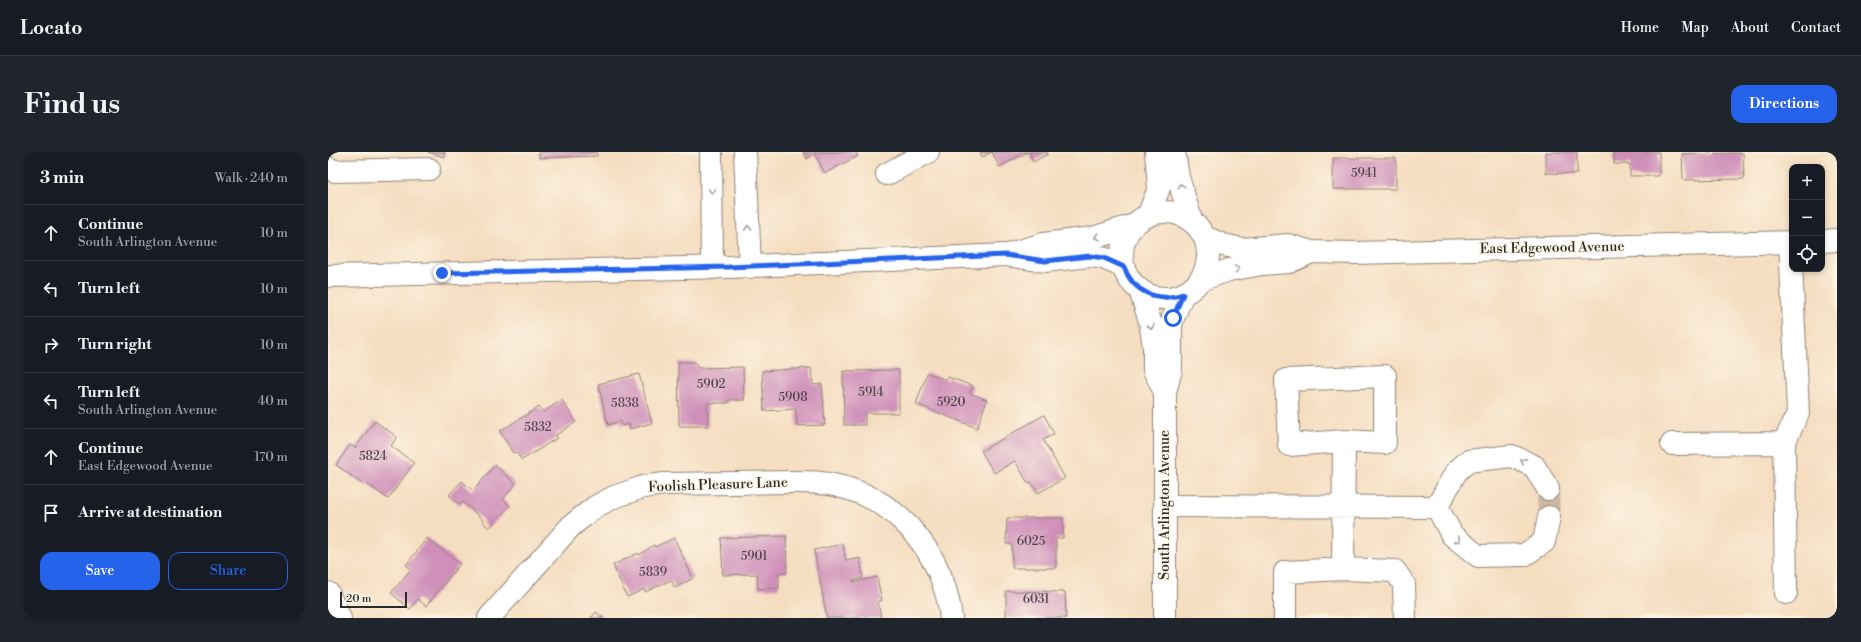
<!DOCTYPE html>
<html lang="en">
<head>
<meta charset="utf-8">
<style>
	body { margin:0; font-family:"Libre Bodoni",serif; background:#20242c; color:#f1f3f6 }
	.controls { position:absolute; right:12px; top:12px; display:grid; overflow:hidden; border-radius:8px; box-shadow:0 2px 6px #0003 }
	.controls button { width:36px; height:36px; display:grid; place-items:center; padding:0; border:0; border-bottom:1px solid #363941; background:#171b24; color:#f1f3f6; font:20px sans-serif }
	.scale { position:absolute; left:12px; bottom:10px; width:67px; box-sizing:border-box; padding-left:4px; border:2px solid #2b2b2b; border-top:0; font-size:11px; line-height:14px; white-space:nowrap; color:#2b2b2b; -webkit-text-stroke:3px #fcf5e5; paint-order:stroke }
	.stop { position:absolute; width:12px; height:12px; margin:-9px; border:3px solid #2563eb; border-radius:50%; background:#fff }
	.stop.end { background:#2563eb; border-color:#fff; box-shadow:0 1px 4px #0008 }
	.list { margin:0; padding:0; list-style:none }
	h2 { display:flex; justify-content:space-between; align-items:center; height:52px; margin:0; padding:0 16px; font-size:17px }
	h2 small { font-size:13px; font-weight:400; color:#9ea1a6 }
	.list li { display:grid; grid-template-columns:26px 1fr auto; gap:12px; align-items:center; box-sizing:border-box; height:56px; padding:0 16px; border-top:1px solid #363941 }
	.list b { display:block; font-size:15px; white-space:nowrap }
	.list p { margin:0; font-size:13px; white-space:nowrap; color:#9ea1a6 }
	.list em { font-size:13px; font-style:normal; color:#9ea1a6 }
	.actions { display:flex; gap:8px; padding:12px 16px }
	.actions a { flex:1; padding:9px 0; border:1px solid #2563eb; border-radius:12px; text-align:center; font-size:14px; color:#2563eb }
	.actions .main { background:#2563eb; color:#fff }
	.icon { flex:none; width:22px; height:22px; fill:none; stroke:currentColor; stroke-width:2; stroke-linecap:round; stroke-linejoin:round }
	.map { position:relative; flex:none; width:1509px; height:466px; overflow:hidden; border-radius:12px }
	header { display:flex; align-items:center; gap:24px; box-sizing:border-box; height:56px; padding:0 20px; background:#171b24; border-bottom:1px solid #363941 }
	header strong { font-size:19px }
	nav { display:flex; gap:22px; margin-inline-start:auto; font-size:14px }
	.intro { display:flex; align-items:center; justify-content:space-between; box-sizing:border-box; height:96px; padding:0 24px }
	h1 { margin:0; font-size:28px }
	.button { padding:10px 18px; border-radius:12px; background:#2563eb; color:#fff; font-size:14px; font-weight:700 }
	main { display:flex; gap:24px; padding:0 24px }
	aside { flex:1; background:#171b24; border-radius:12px; box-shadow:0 2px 6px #0003 }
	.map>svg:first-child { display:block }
</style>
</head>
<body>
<header>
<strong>Locato</strong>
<nav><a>Home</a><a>Map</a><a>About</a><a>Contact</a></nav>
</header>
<div class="intro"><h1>Find us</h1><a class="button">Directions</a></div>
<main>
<aside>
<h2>3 min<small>Walk · 240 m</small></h2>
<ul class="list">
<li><svg class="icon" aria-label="ahead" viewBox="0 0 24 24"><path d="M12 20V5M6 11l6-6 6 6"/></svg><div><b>Continue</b><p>South Arlington Avenue</p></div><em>10 m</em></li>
<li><svg class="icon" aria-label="left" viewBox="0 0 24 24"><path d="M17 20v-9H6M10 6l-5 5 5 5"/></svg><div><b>Turn left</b></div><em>10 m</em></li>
<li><svg class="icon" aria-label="right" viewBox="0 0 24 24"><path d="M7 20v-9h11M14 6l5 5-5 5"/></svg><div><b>Turn right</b></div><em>10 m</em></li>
<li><svg class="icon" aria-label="left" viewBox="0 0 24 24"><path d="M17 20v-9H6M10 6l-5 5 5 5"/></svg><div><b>Turn left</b><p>South Arlington Avenue</p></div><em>40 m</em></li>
<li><svg class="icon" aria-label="ahead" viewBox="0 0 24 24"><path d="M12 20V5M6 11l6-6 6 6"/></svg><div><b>Continue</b><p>East Edgewood Avenue</p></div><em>170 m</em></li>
<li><svg class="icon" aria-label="arrive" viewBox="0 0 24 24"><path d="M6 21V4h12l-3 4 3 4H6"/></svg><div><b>Arrive at destination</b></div></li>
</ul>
<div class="actions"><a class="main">Save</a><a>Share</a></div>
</aside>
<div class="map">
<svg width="1509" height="466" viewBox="0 0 1509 466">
	<rect width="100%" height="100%" fill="#fcf5e5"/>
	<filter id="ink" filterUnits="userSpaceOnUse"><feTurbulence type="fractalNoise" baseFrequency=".025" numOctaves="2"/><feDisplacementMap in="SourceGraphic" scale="8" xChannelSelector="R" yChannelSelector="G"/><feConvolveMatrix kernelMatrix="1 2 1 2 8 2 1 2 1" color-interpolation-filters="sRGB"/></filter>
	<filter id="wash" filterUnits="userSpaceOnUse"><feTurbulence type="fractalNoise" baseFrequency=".012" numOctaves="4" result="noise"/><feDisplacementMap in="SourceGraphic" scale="16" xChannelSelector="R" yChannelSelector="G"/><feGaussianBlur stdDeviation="0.9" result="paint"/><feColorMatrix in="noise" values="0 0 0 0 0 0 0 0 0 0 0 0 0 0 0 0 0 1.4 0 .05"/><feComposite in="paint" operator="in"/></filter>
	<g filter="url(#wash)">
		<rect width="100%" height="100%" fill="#f5ddc0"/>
		<g id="blocks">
			<!-- building -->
			<path fill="#cf8fb9" d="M100,0H117L116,5Z
				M211,0H269V4L211,6Z
				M475,0H528L530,4L497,21L487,2L479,7Z
				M652,0H700L671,15L664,0L654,5Z
				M701,0H719L720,2L705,10Z
				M1218,0H1249V22L1218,21Z
				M1286,0H1331V24H1302V12H1286Z
				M1415,1L1416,27L1355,28L1354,2Z
				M1005,6H1068V37H1005Z
				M350,210H367L370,216L415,215L416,248H400V251H379L380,274H351Z
				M483,216L485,233L494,232L497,273L469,274L468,257L436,259L434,219Z
				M571,218V261H537V273H516L515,219Z
				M599,221L619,228L620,225L645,234L642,241L659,248L649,276L588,252Z
				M311,222L324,271L302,277L301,272L294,274L292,269L280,273L270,232Z
				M234,248L248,270L228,283L229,286L194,308L188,300L185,301L172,279L211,255L215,260Z
				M716,263L726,282L715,288L737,326L710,341L703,330L700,331L687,309L666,321L653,299Z
				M47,269L69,285L63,294L86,311L60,347L38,331L36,333L8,313L22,293L27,296Z
				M167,313L188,332L175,347L182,354L161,376L154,369L155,368L135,350L132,353L121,343L134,329L145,339Z
				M679,366H735V386H728V416H684V392H678Z
				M458,384L459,421H451V436L430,437L429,422L395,423L393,386Z
				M99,386L132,412L98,454L90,447L82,457L63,441L83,417L78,413Z
				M346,386L365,426L347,436L343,428L317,440V437L299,445L285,413L310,401L311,403L326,393L327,395Z
				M515,392L518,409L532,406L535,426L525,428L526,430L549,425L554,449H550L553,466H499L486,398Z
				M678,439L737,440L738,466H678Z
				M268,460L276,466H263Z"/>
		</g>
	</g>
	<g filter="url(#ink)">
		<use href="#blocks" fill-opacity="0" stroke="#908476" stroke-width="1"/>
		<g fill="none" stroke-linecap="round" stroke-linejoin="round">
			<!-- minor-tunnel -->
			<path stroke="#cdb9a2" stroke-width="22" stroke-dasharray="22 11" stroke-linecap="butt" d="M1220,337L1221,365"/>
			<!-- minor casing -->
			<g stroke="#908476" stroke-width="24">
				<path id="minor" d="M383,0L384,116
					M417,0L422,115
					M0,16L7,19L101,17
					M559,22L600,0
					M1344,292L1456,291
					M837,354L1109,355
					M1109,355L1124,383L1150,404L1196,403L1216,390L1221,365
					M1109,355L1128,320L1140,309L1184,304L1206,314L1220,337
					M1015,417L1016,289L1057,291V224L958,228L961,293L1016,289
					M0,441L12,466
					M1458,441L1456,291L1470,261L1462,90
					M161,466L243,374L267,355L286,345L315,335L336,332L468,330C482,330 496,330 510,334C572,348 616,404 623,466
					M957,466V420L1015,417L1067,419L1076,432L1077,466"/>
			</g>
			<!-- major casing -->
			<g stroke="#908476" stroke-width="24">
				<path id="major" d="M846,0L850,25L863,68
					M794 103a43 43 0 1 1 86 0a43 43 0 1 1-86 0Z
					M820,64L831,36L828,0
					M877,85L895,93L914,97L960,93L984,100L1027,101L1464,90
					M1494,89L1509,88
					M685,101L715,92L765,86L806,73
					M0,124L401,115L678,103L717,109L762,104L775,106L796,115
					M872,128L901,118L934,112L961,110L984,100
					M812,138L822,169L826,194V218L837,240
					M837,466V240L843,218V174L845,166L855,142"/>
			</g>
			<!-- minor -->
			<use href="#minor" stroke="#fff" stroke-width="22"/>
			<!-- major -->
			<use href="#major" stroke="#fff" stroke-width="22"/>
		</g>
		<!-- one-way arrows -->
		<defs><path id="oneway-chevron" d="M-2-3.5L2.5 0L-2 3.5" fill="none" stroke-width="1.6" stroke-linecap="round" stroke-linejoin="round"/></defs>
		<g stroke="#a0a0a0">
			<use href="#oneway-chevron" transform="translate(853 34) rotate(-107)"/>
			<use href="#oneway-chevron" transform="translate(384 39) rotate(89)"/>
			<use href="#oneway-chevron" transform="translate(420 76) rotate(-93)"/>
			<use href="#oneway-chevron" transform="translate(769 85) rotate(163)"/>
			<use href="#oneway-chevron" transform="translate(909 117) rotate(-10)"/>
			<use href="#oneway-chevron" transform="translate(823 175) rotate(81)"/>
			<use href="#oneway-chevron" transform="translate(1195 309) rotate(-156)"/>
			<use href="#oneway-chevron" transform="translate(1130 388) rotate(39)"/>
		</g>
	</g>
	<g fill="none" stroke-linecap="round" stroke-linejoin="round" filter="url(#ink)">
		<!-- route -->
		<path stroke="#2563eb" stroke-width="5" d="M114,121L401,115L678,103L717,109L762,104L776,106L796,115C805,140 830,151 855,142L845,166"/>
	</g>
	<g text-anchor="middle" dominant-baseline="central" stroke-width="3" stroke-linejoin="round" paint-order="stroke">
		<!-- number labels -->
		<g font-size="12" fill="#54444e">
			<text x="1036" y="21">5941</text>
			<text x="383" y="232">5902</text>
			<text x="543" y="240">5914</text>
			<text x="465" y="245">5908</text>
			<text x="623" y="250">5920</text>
			<text x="297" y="251">5838</text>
			<text x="210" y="275">5832</text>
			<text x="45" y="304">5824</text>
			<text x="703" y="389">6025</text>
			<text x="426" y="404">5901</text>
			<text x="325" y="420">5839</text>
			<text x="708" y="447">6031</text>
		</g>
		<!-- street labels -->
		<g font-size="14" fill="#2b2b2b" stroke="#fcf5e5">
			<text transform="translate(1224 96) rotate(-1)">East Edgewood Avenue</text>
			<text transform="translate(390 333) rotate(-2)">Foolish Pleasure Lane</text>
			<text transform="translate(837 353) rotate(-90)">South Arlington Avenue</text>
		</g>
	</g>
</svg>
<div class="controls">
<button>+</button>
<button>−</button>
<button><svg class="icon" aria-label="locate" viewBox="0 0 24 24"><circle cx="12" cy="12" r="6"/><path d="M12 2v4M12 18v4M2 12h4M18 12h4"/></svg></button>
</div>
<div class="scale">20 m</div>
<div class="stop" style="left:845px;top:166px"></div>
<div class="stop end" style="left:114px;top:121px"></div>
</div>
</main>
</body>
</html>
